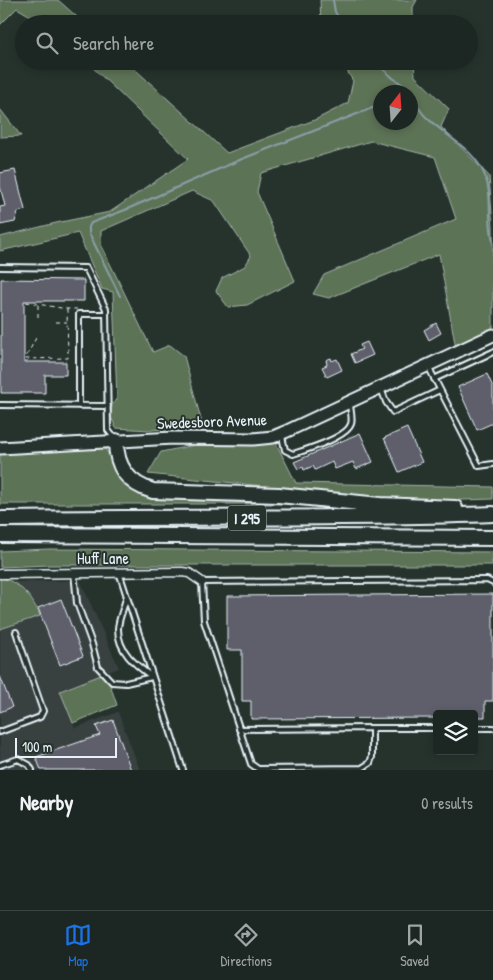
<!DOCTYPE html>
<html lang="en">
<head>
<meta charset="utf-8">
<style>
	body { margin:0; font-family:"Patrick Hand",sans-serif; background:#252e2a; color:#f1f3f6 }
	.controls { position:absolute; right:15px; bottom:15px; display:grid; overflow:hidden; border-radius:5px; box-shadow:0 2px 8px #0003 }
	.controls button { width:45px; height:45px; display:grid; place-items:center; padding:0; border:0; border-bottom:1px solid #3a4340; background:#1c2622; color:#f1f3f6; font:25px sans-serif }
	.compass { position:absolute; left:373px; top:85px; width:45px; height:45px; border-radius:50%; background:#1c2622; box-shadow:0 2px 8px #0003; rotate:17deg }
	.scale { position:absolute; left:15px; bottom:12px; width:102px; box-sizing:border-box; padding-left:5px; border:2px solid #e8f1f8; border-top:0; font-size:14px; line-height:18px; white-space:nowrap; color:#e8f1f8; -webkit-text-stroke:4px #26332d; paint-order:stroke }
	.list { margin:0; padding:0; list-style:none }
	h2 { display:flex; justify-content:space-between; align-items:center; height:65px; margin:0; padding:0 20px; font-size:21px }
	h2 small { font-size:16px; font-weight:400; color:#a0a5a5 }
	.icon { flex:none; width:28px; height:28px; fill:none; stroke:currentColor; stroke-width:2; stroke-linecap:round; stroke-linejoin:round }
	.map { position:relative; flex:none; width:493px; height:770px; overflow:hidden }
	.search { position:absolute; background:#1c2622; box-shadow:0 2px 8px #0003; left:15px; right:15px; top:15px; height:55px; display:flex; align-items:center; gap:12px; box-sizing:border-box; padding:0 18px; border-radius:28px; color:#a0a5a5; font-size:19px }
	.sheet { height:140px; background:#1c2622 }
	nav { display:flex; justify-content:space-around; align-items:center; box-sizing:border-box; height:70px; border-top:1px solid #3a4340; background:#1c2622; font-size:14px; color:#a0a5a5 }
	nav a { display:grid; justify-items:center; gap:2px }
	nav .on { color:#1a73e8 }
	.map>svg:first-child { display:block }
</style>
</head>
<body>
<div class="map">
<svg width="493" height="770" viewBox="0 0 493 770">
	<rect width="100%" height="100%" fill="#26332d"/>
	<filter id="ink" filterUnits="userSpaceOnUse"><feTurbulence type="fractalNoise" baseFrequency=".02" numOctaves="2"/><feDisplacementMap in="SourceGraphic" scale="10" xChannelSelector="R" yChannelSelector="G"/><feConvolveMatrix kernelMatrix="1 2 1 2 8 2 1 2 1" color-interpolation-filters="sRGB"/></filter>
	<g filter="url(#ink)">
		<!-- built -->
		<path fill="#374040" d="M80,580L119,668L60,691L75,728L118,712L140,770H0V629L40,616L36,604L15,582Z"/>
		<!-- green -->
		<path fill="#5d7357" stroke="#a2b2a8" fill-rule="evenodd" d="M0,0H58L85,24H44L17,8L0,25Z
			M320,0H417L413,7V24H321Z
			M86,61H126L227,153L317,119L348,103L353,81L341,61H414L415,76L449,109L441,127L489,176L493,227V332L456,349L439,254L329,298L313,294L324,275L456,219L435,157L371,141L261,173L257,192L295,281L247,305L228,307L216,291L222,278L245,266L251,256L214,201L192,191L101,231V245L153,352L170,345L184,356L203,427L149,430L116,428L111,417L112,404L117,400L113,292L102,289L78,233L0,251V237L56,223L110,212L188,159ZM380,92H410V122H380Z
			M0,109L21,136L0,137Z
			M245,442L276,443L296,483L493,487V499L435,501L387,499L148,474L161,452L195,445Z
			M104,447L120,472L130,483L295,499V504H0V453Z
			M49,549L493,552V565H50L0,567V551Z
			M0,578C18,580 34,599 40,616L0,629Z
			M106,673L117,705L73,723L60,691Z"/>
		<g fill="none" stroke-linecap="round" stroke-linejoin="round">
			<!-- stream -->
			<path stroke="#8a9fa8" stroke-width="2" d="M333,0L335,12L343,24
				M374,61L393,78L402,84L410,92
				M410,93C415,101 419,110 425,116C445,136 475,149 485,176C493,196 487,219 493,241
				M120,296L89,233V227L91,223L125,210L242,159L380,105
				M492,562H493"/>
		</g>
		<!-- building -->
		<path fill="#5e5f6c" stroke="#e8f1f8" d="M15,170L25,210L18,212L15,222L0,225V207L5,206L0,186V173Z
			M1,279L84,280V301H24V362H66V375H45V393H1Z
			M436,323L441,333L429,340L424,330Z
			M367,342L373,355L355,363L351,354L362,349L360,345Z
			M331,358L332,361L337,359L342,370L327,377L322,367L327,365L326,360Z
			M487,374L493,387V423L477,430L458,387Z
			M407,428L422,462L399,472L384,438Z
			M360,433L373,462L356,469L353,462L335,469L332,462L315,470L313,466L304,470L303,467L298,469L294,462Z
			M493,594V701H485V717H474V714H437V718L251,719V701H242V650H227V596Z
			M61,599L83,656L60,665L38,608Z
			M0,676L12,707L0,712Z
			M113,720L131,770H41L36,757L100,735L96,726Z"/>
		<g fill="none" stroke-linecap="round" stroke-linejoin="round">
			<!-- lane casing -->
			<g stroke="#e8f1f8" stroke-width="8">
				<path id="lane" d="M0,267L86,268L106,309L108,430L115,439
					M428,366L479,466L493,464
					M434,379L493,352
					M381,388L386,402L393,412L440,390
					M0,405L108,406
					M79,406V314H106
					M282,436L285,450L293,454C306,450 347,437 351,424C353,418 350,410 350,404
					M74,572L77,603L92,644L98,667L112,682L126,683L152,677
					M119,572L183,770
					M126,598C124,608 118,620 118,629C118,652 136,665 152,677
					M437,728H372V757L370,763L362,768L258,769L251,764L204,621L202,582L487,580L493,583
					M474,728H493
					M239,729L372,728
					M0,732L40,717L43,711L16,632
					M0,765L18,759L29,765L32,770"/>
			</g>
			<!-- street casing -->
			<g stroke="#e8f1f8" stroke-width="11">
				<path id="street" d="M0,574L182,572L189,573L202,582"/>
			</g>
			<!-- secondary casing -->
			<g stroke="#e8f1f8" stroke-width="15">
				<path id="secondary" d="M0,448L173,438L253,439L273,437L285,432L493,335"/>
			</g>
			<!-- highway casing -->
			<g stroke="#e8f1f8" stroke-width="18">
				<path id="highway" d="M116,441C116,467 128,484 153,491L279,495L380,505L455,508
					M0,519C164,516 329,520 493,514
					M0,535L493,538"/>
			</g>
			<!-- path -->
			<path stroke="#e8f1f8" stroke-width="1" stroke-dasharray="4 4" stroke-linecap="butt" d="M26,302L67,309H77
				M38,305V317
				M56,322H67
				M36,338L25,359L68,358L67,309"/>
			<!-- lane -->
			<use href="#lane" stroke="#26332d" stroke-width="4"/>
			<!-- street -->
			<use href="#street" stroke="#26332d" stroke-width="8"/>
			<!-- secondary -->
			<use href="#secondary" stroke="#26332d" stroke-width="11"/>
			<!-- highway -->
			<use href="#highway" stroke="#26332d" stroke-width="14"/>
		</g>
	</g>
	<g text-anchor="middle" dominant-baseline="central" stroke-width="4" stroke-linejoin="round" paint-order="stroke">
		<!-- shield labels -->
		<rect fill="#26332d" stroke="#aeb8bb" stroke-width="1" x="228" y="505.5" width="38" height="25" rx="4"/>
		<g font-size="15" font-weight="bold" fill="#e8f1f8">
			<text x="247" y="518">I 295</text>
		</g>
		<!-- street labels -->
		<g font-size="16" fill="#e8f1f8" stroke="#26332d">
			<text transform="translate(212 421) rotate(-2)">Swedesboro Avenue</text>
			<text x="103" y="558">Huff Lane</text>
		</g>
	</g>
</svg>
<div class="controls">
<button><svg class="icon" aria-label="layers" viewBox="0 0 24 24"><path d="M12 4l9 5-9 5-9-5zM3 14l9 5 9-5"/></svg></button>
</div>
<svg class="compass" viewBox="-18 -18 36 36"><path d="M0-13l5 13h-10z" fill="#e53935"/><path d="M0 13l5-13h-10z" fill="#a0a5a5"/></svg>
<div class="scale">100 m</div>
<div class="search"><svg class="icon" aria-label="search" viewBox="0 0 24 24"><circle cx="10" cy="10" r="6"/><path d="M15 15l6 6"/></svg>Search here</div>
</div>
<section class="sheet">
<h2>Nearby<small>0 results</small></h2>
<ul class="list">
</ul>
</section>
<nav>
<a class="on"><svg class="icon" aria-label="map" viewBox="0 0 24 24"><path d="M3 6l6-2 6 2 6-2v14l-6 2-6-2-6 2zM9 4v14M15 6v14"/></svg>Map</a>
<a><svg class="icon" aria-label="directions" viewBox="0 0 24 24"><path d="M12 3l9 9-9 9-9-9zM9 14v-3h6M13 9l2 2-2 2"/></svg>Directions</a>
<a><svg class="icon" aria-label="saved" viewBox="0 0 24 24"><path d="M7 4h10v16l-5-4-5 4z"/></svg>Saved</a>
</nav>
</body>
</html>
